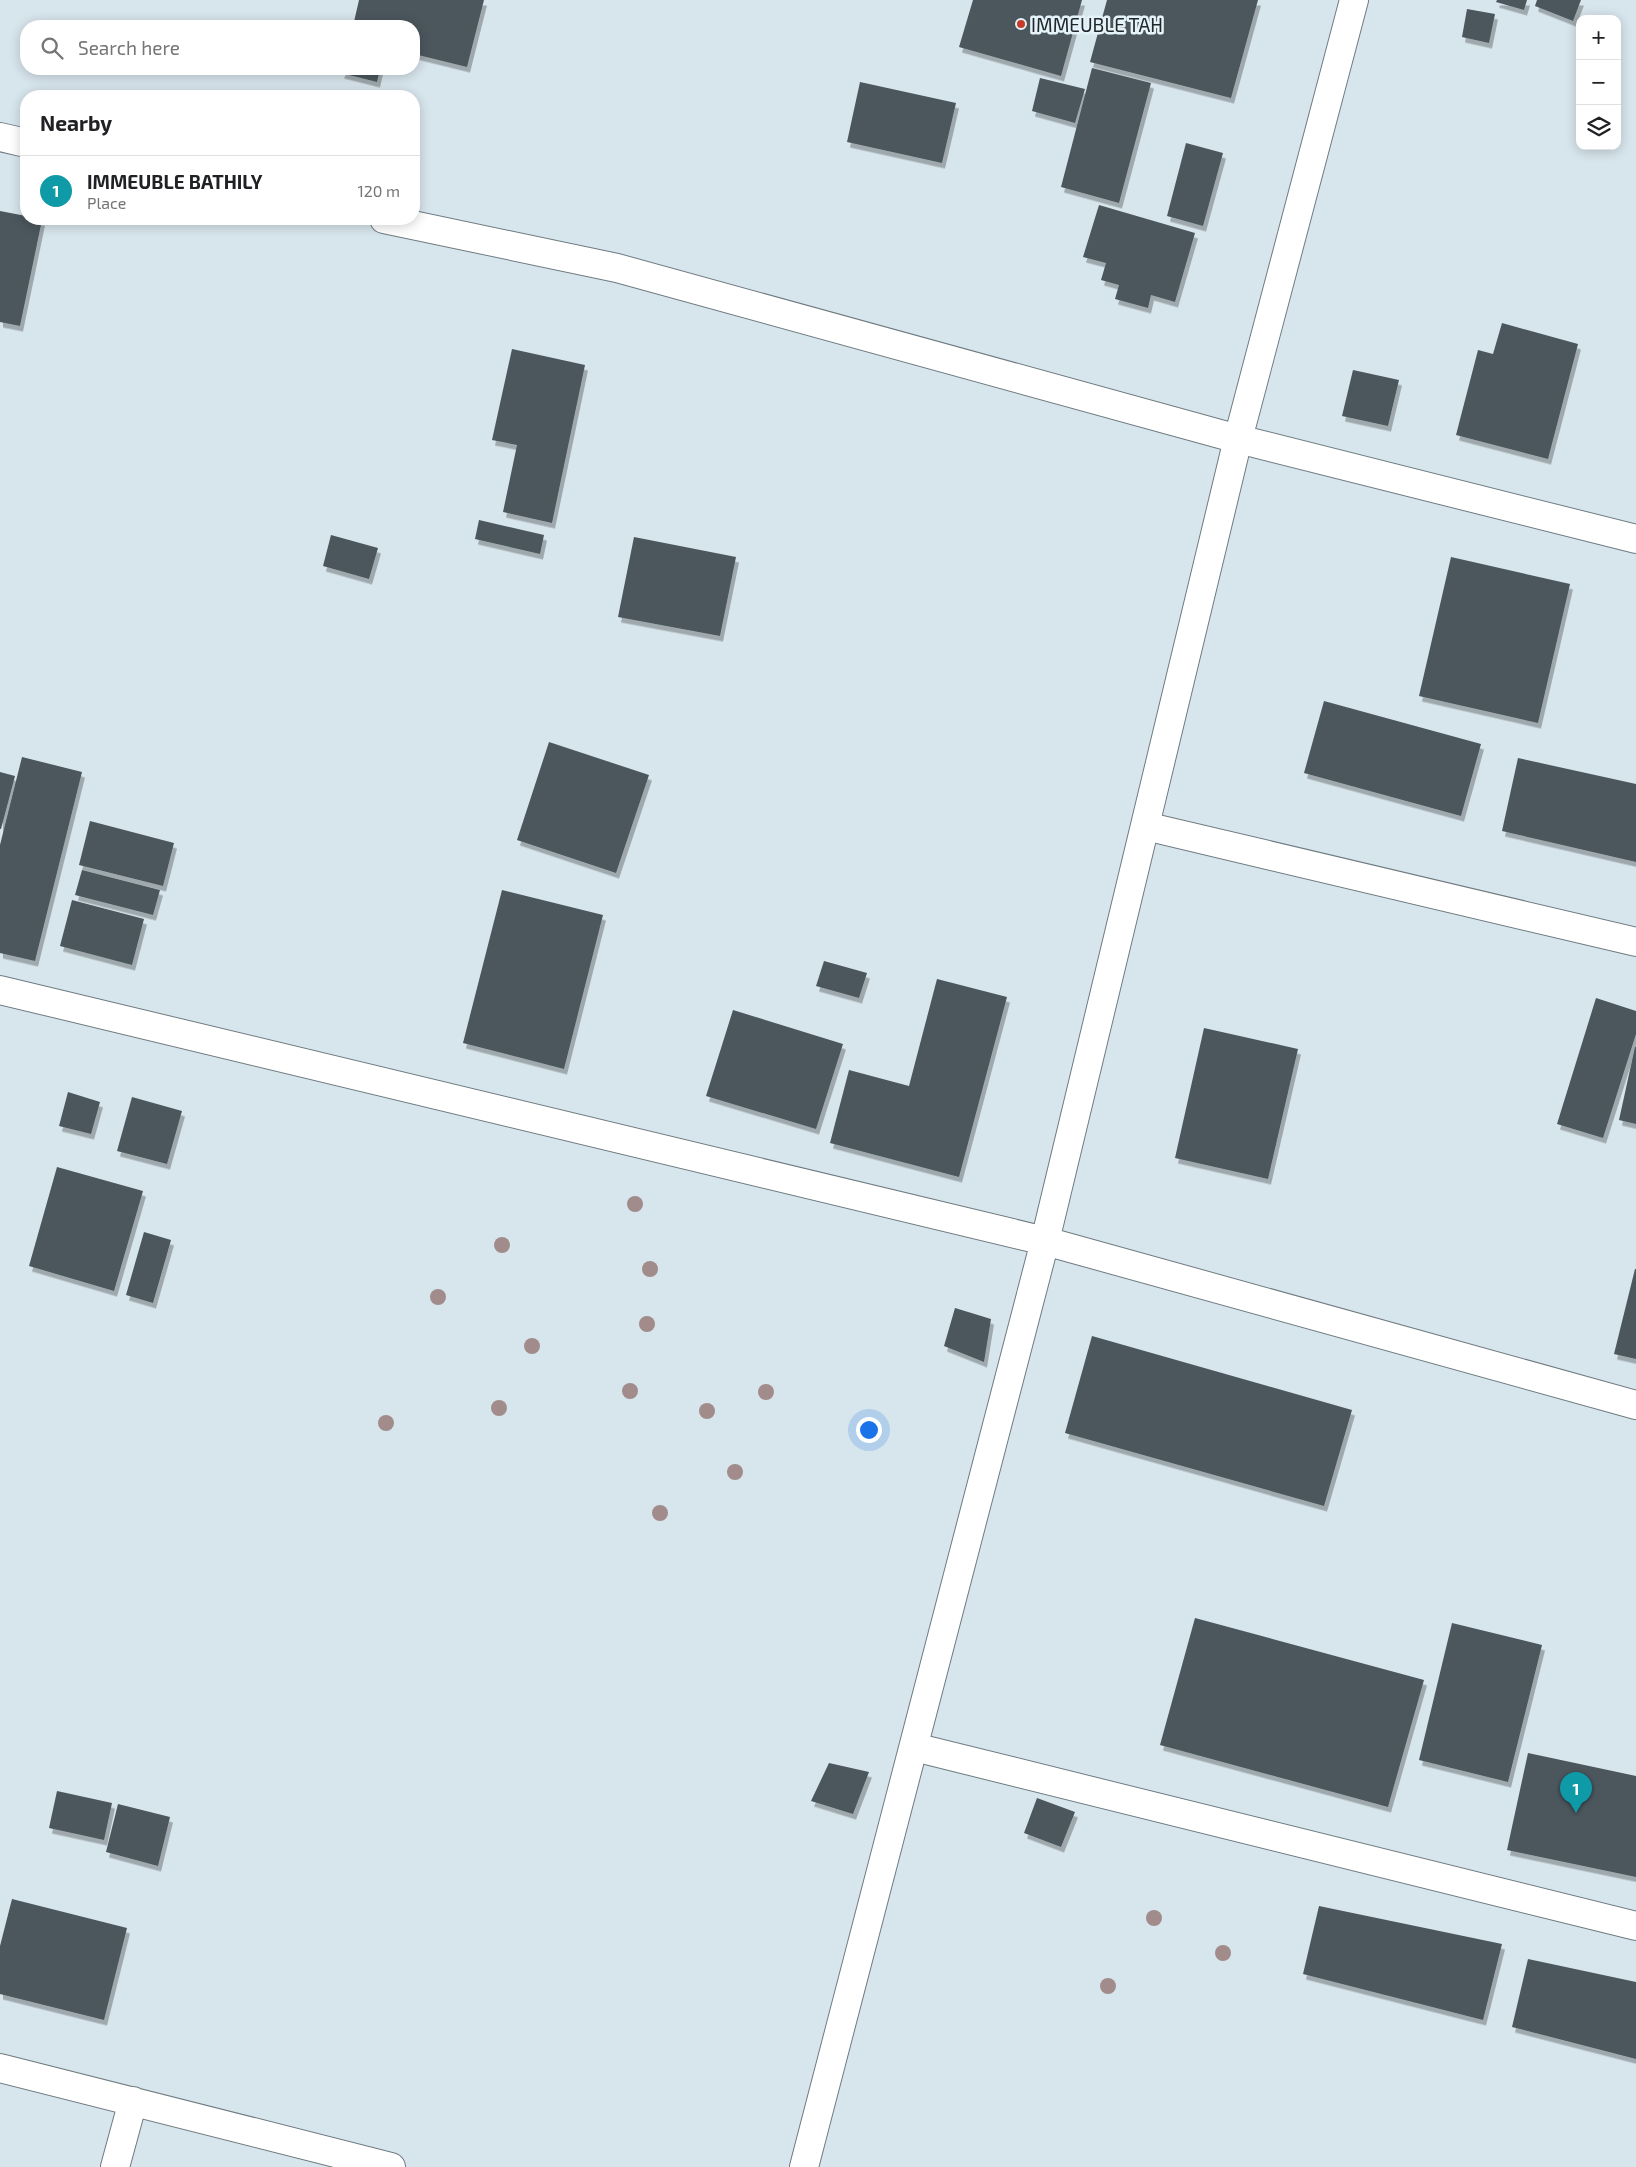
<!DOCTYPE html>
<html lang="en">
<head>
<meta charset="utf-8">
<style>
	body { margin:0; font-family:"Exo 2",sans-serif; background:#f6f6f6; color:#202124 }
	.controls { position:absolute; right:15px; top:15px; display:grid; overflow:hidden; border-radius:10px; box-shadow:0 2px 12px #0003 }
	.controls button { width:45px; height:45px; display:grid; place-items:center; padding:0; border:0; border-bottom:1px solid #e0e0e0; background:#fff; color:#202124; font:25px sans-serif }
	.you { position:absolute; left:868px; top:1429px; width:18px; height:18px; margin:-12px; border:4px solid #fff; border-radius:50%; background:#1a73e8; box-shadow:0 0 0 8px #1a73e833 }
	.badge { display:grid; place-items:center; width:32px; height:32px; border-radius:50%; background:#111827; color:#fff; font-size:16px; font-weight:700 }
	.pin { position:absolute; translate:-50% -41px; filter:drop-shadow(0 1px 2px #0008) }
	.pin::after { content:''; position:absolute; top:26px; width:18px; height:15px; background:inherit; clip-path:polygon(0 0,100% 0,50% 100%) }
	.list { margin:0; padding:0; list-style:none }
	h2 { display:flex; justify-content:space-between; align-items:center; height:65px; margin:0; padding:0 20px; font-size:21px }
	h2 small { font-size:16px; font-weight:400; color:#757577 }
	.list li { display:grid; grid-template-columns:32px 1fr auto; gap:15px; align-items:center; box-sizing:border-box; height:70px; padding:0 20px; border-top:1px solid #e0e0e0 }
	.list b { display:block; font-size:19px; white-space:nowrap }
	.list p { margin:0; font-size:16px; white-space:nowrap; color:#757577 }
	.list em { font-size:16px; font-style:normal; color:#757577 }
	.icon { flex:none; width:28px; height:28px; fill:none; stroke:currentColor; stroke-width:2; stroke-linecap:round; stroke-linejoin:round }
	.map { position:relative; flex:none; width:1636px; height:2167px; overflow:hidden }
	.search { position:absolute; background:#fff; box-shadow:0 2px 12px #0003; left:20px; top:20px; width:400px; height:55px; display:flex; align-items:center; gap:12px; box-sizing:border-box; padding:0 18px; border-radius:20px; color:#757577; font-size:19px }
	.panel { position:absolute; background:#fff; box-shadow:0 2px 12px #0003; left:20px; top:90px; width:400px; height:135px; border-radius:20px }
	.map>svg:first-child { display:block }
</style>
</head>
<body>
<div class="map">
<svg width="1636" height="2167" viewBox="0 0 1636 2167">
	<defs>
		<filter id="shadow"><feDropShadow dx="3" dy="5.5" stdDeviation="0" flood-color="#0004"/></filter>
	</defs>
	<rect width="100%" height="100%" fill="#d7e5ec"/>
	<!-- building -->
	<path fill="#4b575d" filter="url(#shadow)" d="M359,0H484L467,67L414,54V26H353Z
		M973,0H1082L1061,76L959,47Z
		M1107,0H1258L1231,98L1090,62Z
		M1497,0H1527L1524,10L1496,2Z
		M1537,0H1581L1573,21L1535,6Z
		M1467,9L1495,14L1489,43L1462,37Z
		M1092,68L1151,83L1119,203L1061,187Z
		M343,69H380L377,82L341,73Z
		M1040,78L1085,89L1075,123L1032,111Z
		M860,82L956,103L942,163L847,142Z
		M1186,143L1223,153L1203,226L1167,216Z
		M1099,205L1195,233L1175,302L1151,295L1148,308L1115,299L1119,285L1101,280L1106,263L1083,257Z
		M0,211L26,216V219L42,220L20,326L0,322Z
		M1502,323L1578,344L1548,459L1456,435L1478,350L1493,354Z
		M512,349L585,365L552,523L503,512L517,445L492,440Z
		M1353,370L1399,380L1388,426L1342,416Z
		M479,520L544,535L540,554L475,539Z
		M331,535L378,548L369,579L323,566Z
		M634,537L736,557L720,636L618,617Z
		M1451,557L1570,584L1538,723L1419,696Z
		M1324,701L1481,744L1461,816L1304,773Z
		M549,742L649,775L616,873L517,840Z
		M22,757L82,772L35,961L0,953V845Z
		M1518,758L1636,784V862L1502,831Z
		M0,772L15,776L1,829H0Z
		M90,821L174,843L163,886L79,865Z
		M82,870L160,890L153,915L75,895Z
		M502,890L603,915L564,1069L463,1043Z
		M72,900L144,919L132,965L60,946Z
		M824,961L867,973L859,998L816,986Z
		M937,979L1007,997L959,1177L830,1143L849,1070L909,1086Z
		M1596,998L1636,1011V1034L1603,1138L1557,1124Z
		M733,1010L843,1044L816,1129L706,1096Z
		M1204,1028L1298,1049L1268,1179L1175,1158Z
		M1635,1047H1636V1124L1619,1120Z
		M68,1092L100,1102L91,1134L59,1126Z
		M132,1097L182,1111L167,1164L117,1151Z
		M57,1167L143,1191L114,1291L29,1266Z
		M144,1232L171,1240L153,1303L126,1295Z
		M1635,1269H1636V1359L1614,1354Z
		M955,1308L991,1319L984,1362L944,1346Z
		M1092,1336L1352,1410L1324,1506L1065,1433Z
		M1195,1618L1424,1680L1388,1807L1160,1745Z
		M1452,1623L1542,1645L1508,1782L1419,1760Z
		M1528,1753L1636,1776V1877L1507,1850Z
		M829,1763L869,1772L853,1814L811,1801Z
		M57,1791L112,1803L104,1840L49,1828Z
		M1037,1798L1075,1812L1061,1847L1024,1833Z
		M118,1804L170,1817L158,1866L106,1852Z
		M12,1899L127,1928L104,2020L0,1994V1946Z
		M1319,1906L1502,1944L1483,2020L1303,1974Z
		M1528,1959L1636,1982V2059L1512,2027Z"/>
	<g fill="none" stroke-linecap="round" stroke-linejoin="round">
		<!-- minor casing -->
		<g stroke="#6f7b81" stroke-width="30">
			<path id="minor" d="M0,137L26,143
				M384,219L617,268L1238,439L1636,539
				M1145,826L1636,942
				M0,990L1045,1241L1636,1405
				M914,1747L1636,1926
				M0,2068L391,2167
				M115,2167L133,2101
				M804,2167L1045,1241L1238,439L1354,0"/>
		</g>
		<!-- minor -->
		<use href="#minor" stroke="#fff" stroke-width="28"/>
	</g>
	<!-- trees -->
	<g fill="#a18c8b">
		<circle cx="635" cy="1204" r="8"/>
		<circle cx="502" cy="1245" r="8"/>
		<circle cx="650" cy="1269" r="8"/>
		<circle cx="438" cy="1297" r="8"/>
		<circle cx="647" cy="1324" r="8"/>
		<circle cx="532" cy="1346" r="8"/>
		<circle cx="630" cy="1391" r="8"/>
		<circle cx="766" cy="1392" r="8"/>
		<circle cx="499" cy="1408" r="8"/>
		<circle cx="707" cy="1411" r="8"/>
		<circle cx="386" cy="1423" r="8"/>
		<circle cx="735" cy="1472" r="8"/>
		<circle cx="660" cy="1513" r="8"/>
		<circle cx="1154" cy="1918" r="8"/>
		<circle cx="1223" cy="1953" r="8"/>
		<circle cx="1108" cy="1986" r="8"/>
	</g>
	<!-- markers -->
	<circle fill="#c73b2a" stroke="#e4f2f9" stroke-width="2" cx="1021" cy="24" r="5"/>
	<g text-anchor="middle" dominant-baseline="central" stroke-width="5" stroke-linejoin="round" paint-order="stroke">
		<!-- poi labels -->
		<g font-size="19" fill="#212629" stroke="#e4f2f9" text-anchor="start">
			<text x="1031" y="24">IMMEUBLE TAH</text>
		</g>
	</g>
</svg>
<div class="controls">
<button>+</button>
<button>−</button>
<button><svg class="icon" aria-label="layers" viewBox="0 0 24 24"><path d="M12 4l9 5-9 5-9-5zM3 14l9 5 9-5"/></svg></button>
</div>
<div class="you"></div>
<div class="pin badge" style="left:1576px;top:1813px;background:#0f9aa8">1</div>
<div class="search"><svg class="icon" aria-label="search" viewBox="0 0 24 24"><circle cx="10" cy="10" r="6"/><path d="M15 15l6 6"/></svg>Search here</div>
<section class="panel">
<h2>Nearby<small></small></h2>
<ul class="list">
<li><span class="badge" style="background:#0f9aa8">1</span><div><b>IMMEUBLE BATHILY</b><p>Place</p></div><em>120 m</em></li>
</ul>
</section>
</div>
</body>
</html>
